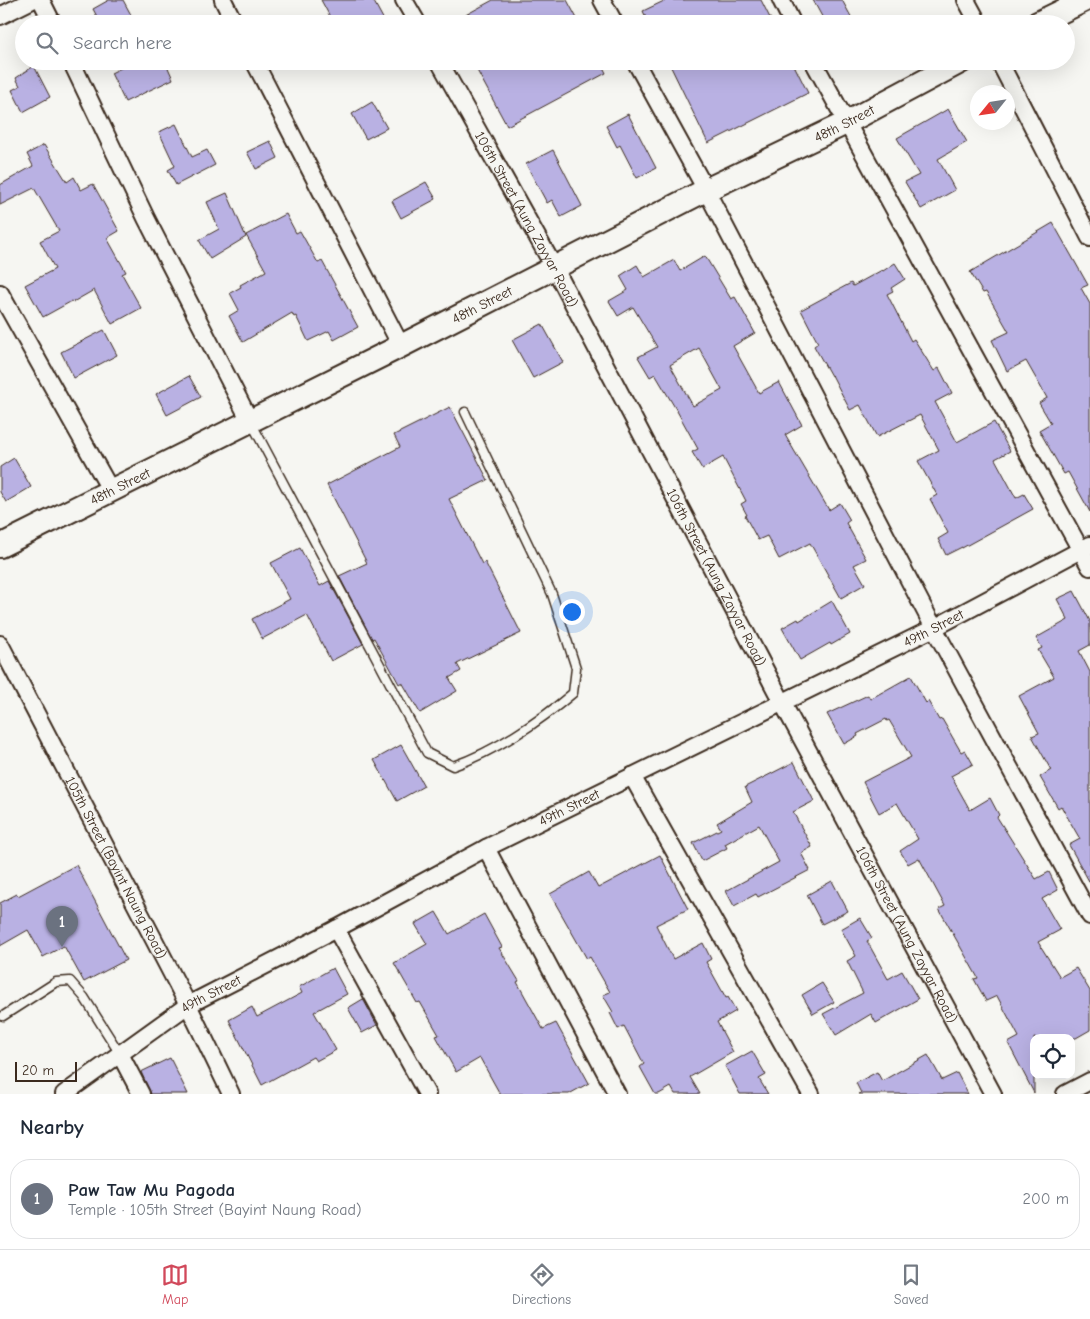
<!DOCTYPE html>
<html lang="en">
<head>
<meta charset="utf-8">
<style>
	body { margin:0; font-family:"Comic Neue",sans-serif; background:#f2f2f3; color:#1f2937 }
	.controls { position:absolute; right:15px; bottom:15px; display:grid; overflow:hidden; border-radius:10px; box-shadow:0 5px 20px #0002 }
	.controls button { width:45px; height:45px; display:grid; place-items:center; padding:0; border:0; border-bottom:1px solid #e0e1e3; background:#fff; color:#1f2937; font:25px sans-serif }
	.compass { position:absolute; left:970px; top:85px; width:45px; height:45px; border-radius:50%; background:#fff; box-shadow:0 5px 20px #0002; rotate:240deg }
	.scale { position:absolute; left:15px; bottom:12px; width:62px; box-sizing:border-box; padding-left:5px; border:2px solid #3b2a1e; border-top:0; font-size:14px; line-height:18px; white-space:nowrap; color:#3b2a1e; -webkit-text-stroke:4px #f6f6f2; paint-order:stroke }
	.you { position:absolute; left:571px; top:611px; width:18px; height:18px; margin:-12px; border:4px solid #fff; border-radius:50%; background:#1a73e8; box-shadow:0 0 0 8px #1a73e833 }
	.badge { display:grid; place-items:center; width:32px; height:32px; border-radius:50%; background:#d1495b; color:#fff; font-size:16px; font-weight:700 }
	.pin { position:absolute; translate:-50% -41px; filter:drop-shadow(0 1px 2px #0008) }
	.pin::after { content:''; position:absolute; top:26px; width:18px; height:15px; background:inherit; clip-path:polygon(0 0,100% 0,50% 100%) }
	.list { margin:0; padding:0; list-style:none }
	h2 { display:flex; justify-content:space-between; align-items:center; height:65px; margin:0; padding:0 20px; font-size:21px }
	h2 small { font-size:16px; font-weight:400; color:#747a83 }
	.list li { display:grid; grid-template-columns:32px 1fr auto; gap:15px; align-items:center; box-sizing:border-box; height:80px; margin:0 10px 10px; padding:0 10px; border:1px solid #e0e1e3; border-radius:20px }
	.list b { display:block; font-size:19px; white-space:nowrap }
	.list p { margin:0; font-size:16px; white-space:nowrap; color:#747a83 }
	.list em { font-size:16px; font-style:normal; color:#747a83 }
	.icon { flex:none; width:28px; height:28px; fill:none; stroke:currentColor; stroke-width:2; stroke-linecap:round; stroke-linejoin:round }
	.map { position:relative; flex:none; width:1090px; height:1094px; overflow:hidden }
	.search { position:absolute; background:#fff; box-shadow:0 5px 20px #0002; left:15px; right:15px; top:15px; height:55px; display:flex; align-items:center; gap:12px; box-sizing:border-box; padding:0 18px; border-radius:28px; color:#747a83; font-size:19px }
	.sheet { height:155px; background:#fff }
	nav { display:flex; justify-content:space-around; align-items:center; box-sizing:border-box; height:70px; border-top:1px solid #e0e1e3; background:#fff; font-size:14px; color:#747a83 }
	nav a { display:grid; justify-items:center; gap:2px }
	nav .on { color:#d1495b }
	.map>svg:first-child { display:block }
</style>
</head>
<body>
<div class="map">
<svg width="1090" height="1094" viewBox="0 0 1090 1094">
	<rect width="100%" height="100%" fill="#f6f6f2"/>
	<filter id="ink" filterUnits="userSpaceOnUse"><feTurbulence type="fractalNoise" baseFrequency=".02" numOctaves="2"/><feDisplacementMap in="SourceGraphic" scale="10" xChannelSelector="R" yChannelSelector="G"/><feConvolveMatrix kernelMatrix="1 2 1 2 8 2 1 2 1" color-interpolation-filters="sRGB"/></filter>
	<g filter="url(#ink)">
		<!-- building -->
		<path fill="#b9b1e3" stroke="#3b2a1e" fill-rule="evenodd" d="M109,0H123L136,24H101L93,9Z
			M321,0H373L386,24H334Z
			M493,0H567L580,24H449Z
			M666,0H761L773,24H649L643,11Z
			M813,0H842L855,24H826Z
			M135,61H165L173,79L125,102L111,73Z
			M472,61H600L606,73L507,126Z
			M668,61H792L808,93L708,143Z
			M34,66L50,97L23,112L12,90L20,86L16,78Z
			M372,102L387,128L366,139L352,114Z
			M948,109L967,142L938,159L955,190L921,209L905,182L919,175L897,138Z
			M628,114L656,168L637,178L620,145L617,147L606,126Z
			M176,124L192,157L207,150L215,165L176,185L168,170L175,166L159,132Z
			M270,141L278,158L256,169L247,152Z
			M44,145L67,182L74,177L81,190L93,184L119,231L107,238L126,272L122,274L141,308L112,324L94,290L73,302L72,301L43,317L25,285L55,269L40,241L59,231L34,188L0,205V185L33,166L27,154Z
			M553,150L582,206L561,217L552,200L547,203L526,164Z
			M426,182L436,199L401,218L392,201Z
			M227,193L246,237L210,259L199,240L219,229L207,202Z
			M286,214L296,233L300,231L318,263L322,261L358,327L334,340L329,331L308,341L296,316L294,317L292,313L243,342L229,316L239,310L230,293L241,287L240,285L266,271L246,235Z
			M1053,223L1088,285L1081,288L1090,304V512L1068,472L1064,474L1039,430L1051,423L1039,403L1047,398L1026,361L1007,371L992,340L1009,332L986,292L983,293L970,272Z
			M705,256L731,299L735,297L755,333L733,346L759,393L779,382L802,425L785,435L829,510L840,503L850,520L846,523L866,559L854,565L865,584L841,598L810,543L779,559L767,536L758,540L745,516L747,515L741,504L746,501L723,457L702,469L692,452L698,449L677,411L655,374L650,377L638,357L657,347L633,307L618,316L609,301L628,290L620,276L637,265L644,277L674,260L680,271ZM699,348L722,390L693,406L670,365Z
			M895,263L905,279L891,288L893,291L887,294L911,341L914,339L934,371L939,368L952,393L935,402L957,442L994,422L1010,451L995,459L1016,498L1024,494L1033,509L962,548V547L946,555L938,539L948,533L930,499L937,495L918,461L939,450L920,415L877,437L860,405L850,410L832,375L831,376L814,346L818,343L801,310L851,283L853,286L882,270L883,271Z
			M542,324L563,362L533,378L512,340Z
			M104,330L117,355L74,378L61,352Z
			M189,376L201,397L167,415L156,394Z
			M450,407L488,480L449,499L482,564L485,562L521,633L457,664L461,671L449,678L457,691L420,713L402,682L399,684L374,638L372,639L339,576L367,563L327,485L400,447L394,435Z
			M14,458L31,487L6,502L0,492V467Z
			M300,548L320,586L329,581L363,644L331,661L307,615L262,639L252,619L290,599L271,563Z
			M1074,591L1090,621V645L1079,651L1090,672V883L1069,845L1080,839L1061,806L1058,808L1040,777L1051,770L1032,736L1039,733L1019,696L1054,677L1038,650L1042,648L1036,638L1068,620L1057,599Z
			M832,601L850,634L831,645L830,643L800,660L782,628L798,619L799,621Z
			M911,676L926,703L928,701L939,720L942,719L961,752L965,750L973,764L951,776L970,810L990,798L999,815L997,817L1036,879L1049,872L1058,890L1042,899L1060,930L1038,942L1060,977L1076,968L1090,991V1030L1076,1038H1034V1093L1008,1043L1019,1037L997,996L986,1001L974,979L978,978L939,909L945,906L919,858L908,864L900,851L918,839L897,803L879,813L863,782L911,757L889,720L887,721L886,719L857,734L858,736L844,744L827,714L868,695L870,699Z
			M401,745L424,786L397,801L374,760Z
			M794,762L814,801L793,812L812,847L801,853L810,870L758,897L756,894L734,906L726,891L779,862L759,825L725,844L727,848L702,861L693,843L721,829L717,823L752,802L745,787Z
			M660,855L688,909L656,925L673,959L703,943L711,959L706,962L726,998L728,997L736,1011L717,1022L733,1052L690,1077L700,1094H675L671,1087L659,1094H655L640,1067L644,1064L624,1026L618,1029L610,1013L613,1012L603,995L610,992L590,957L587,959L550,894L589,872L598,888Z
			M76,865L126,960L84,982L64,946L43,957L28,930L0,946V903L17,894L18,896Z
			M832,881L848,911L822,924L807,895Z
			M436,912L449,934L484,914L502,947L499,948L519,981L517,982L543,1029L556,1023L589,1083L569,1094H500L480,1058L456,1072L436,1036L439,1035L420,1002L417,1003L394,963L427,944L415,924Z
			M860,918L872,938L867,941L888,979L902,971L918,999L876,1023L871,1014L836,1035L823,1014L863,993L847,961L856,956L841,929Z
			M333,968L347,994L314,1012L336,1050L316,1061L313,1057L262,1085L229,1020L252,1007L257,1017L302,993L299,987Z
			M822,983L834,1002L813,1014L802,995Z
			M363,999L377,1025L362,1033L348,1008Z
			M752,1051L766,1075L759,1079L768,1094H740L725,1066Z
			M928,1055L942,1080L957,1073L968,1094H859L861,1093L856,1083L877,1072L882,1081Z
			M170,1058L188,1094H151L141,1072Z"/>
		<g fill="none" stroke-linecap="round" stroke-linejoin="round">
			<!-- service casing -->
			<g stroke="#3b2a1e" stroke-width="11">
				<path id="service" d="M252,424L427,753L453,766C494,752 539,722 573,693L576,668L552,594L465,412
					M3,1016L56,982L70,981L84,997L120,1054"/>
			</g>
			<!-- minor casing -->
			<g stroke="#3b2a1e" stroke-width="20">
				<g id="minor">
					<path d="M41,0L53,24"/>
					<path d="M223,0L235,24"/>
					<path d="M404,0L418,24"/>
					<path d="M602,0L615,24"/>
					<path d="M781,0L793,24"/>
					<path d="M966,0L979,24"/>
					<path d="M0,16L32,0"/>
					<path d="M71,61L146,218L250,421"/>
					<path d="M254,61L401,346"/>
					<path id="s1" d="M439,61L554,267L782,702L993,1094"/>
					<path d="M635,61L706,190L934,628L1090,916"/>
					<path d="M813,61L1090,567"/>
					<path d="M999,61L1090,238"/>
					<path d="M0,293L111,491"/>
					<path id="s2" d="M0,644L188,1005L231,1094"/>
					<path d="M632,776L811,1094"/>
					<path d="M486,848L617,1094"/>
					<path d="M336,929L427,1094"/>
					<path d="M120,1054L141,1094"/>
					<path id="s3" d="M64,1094L188,1005L336,929L486,848L934,628L1090,545"/>
					<path d="M1065,1094L1090,1081"/>
				</g>
			</g>
			<!-- secondary casing -->
			<g stroke="#3b2a1e" stroke-width="26">
				<g id="secondary">
					<path d="M1036,24L1085,0"/>
					<path id="s4" d="M0,546L401,346L706,190L846,123L962,61"/>
				</g>
			</g>
			<!-- service -->
			<use href="#service" stroke="#f6f6f2" stroke-width="8"/>
			<!-- minor -->
			<use href="#minor" stroke="#f6f6f2" stroke-width="16"/>
			<!-- secondary -->
			<use href="#secondary" stroke="#f6f6f2" stroke-width="22"/>
		</g>
	</g>
	<g text-anchor="middle" dominant-baseline="central" stroke-width="4" stroke-linejoin="round" paint-order="stroke">
		<!-- street labels -->
		<g font-size="14" fill="#3b2a1e" stroke="#f6f6f2">
			<text stroke="none"><textPath href="#s4" startOffset="944">48th Street</textPath></text>
			<text stroke="none"><textPath href="#s1" startOffset="181">106th Street (Aung Zayyar Road)</textPath></text>
			<text stroke="none"><textPath href="#s4" startOffset="539">48th Street</textPath></text>
			<text stroke="none"><textPath href="#s4" startOffset="134">48th Street</textPath></text>
			<text stroke="none"><textPath href="#s1" startOffset="586">106th Street (Aung Zayyar Road)</textPath></text>
			<text stroke="none"><textPath href="#s3" startOffset="988">49th Street</textPath></text>
			<text stroke="none"><textPath href="#s3" startOffset="582">49th Street</textPath></text>
			<text stroke="none"><textPath href="#s2" startOffset="252">105th Street (Bayint Naung Road)</textPath></text>
			<text stroke="none"><textPath href="#s1" startOffset="991">106th Street (Aung Zayyar Road)</textPath></text>
			<text stroke="none"><textPath href="#s3" startOffset="178">49th Street</textPath></text>
		</g>
	</g>
</svg>
<div class="controls">
<button><svg class="icon" aria-label="locate" viewBox="0 0 24 24"><circle cx="12" cy="12" r="6"/><path d="M12 2v4M12 18v4M2 12h4M18 12h4"/></svg></button>
</div>
<svg class="compass" viewBox="-18 -18 36 36"><path d="M0-13l5 13h-10z" fill="#e53935"/><path d="M0 13l5-13h-10z" fill="#747a83"/></svg>
<div class="scale">20 m</div>
<div class="you"></div>
<div class="pin badge" style="left:62px;top:947px;background:#6b7280">1</div>
<div class="search"><svg class="icon" aria-label="search" viewBox="0 0 24 24"><circle cx="10" cy="10" r="6"/><path d="M15 15l6 6"/></svg>Search here</div>
</div>
<section class="sheet">
<h2>Nearby<small></small></h2>
<ul class="list">
<li><span class="badge" style="background:#6b7280">1</span><div><b>Paw Taw Mu Pagoda</b><p>Temple · 105th Street (Bayint Naung Road)</p></div><em>200 m</em></li>
</ul>
</section>
<nav>
<a class="on"><svg class="icon" aria-label="map" viewBox="0 0 24 24"><path d="M3 6l6-2 6 2 6-2v14l-6 2-6-2-6 2zM9 4v14M15 6v14"/></svg>Map</a>
<a><svg class="icon" aria-label="directions" viewBox="0 0 24 24"><path d="M12 3l9 9-9 9-9-9zM9 14v-3h6M13 9l2 2-2 2"/></svg>Directions</a>
<a><svg class="icon" aria-label="saved" viewBox="0 0 24 24"><path d="M7 4h10v16l-5-4-5 4z"/></svg>Saved</a>
</nav>
</body>
</html>
